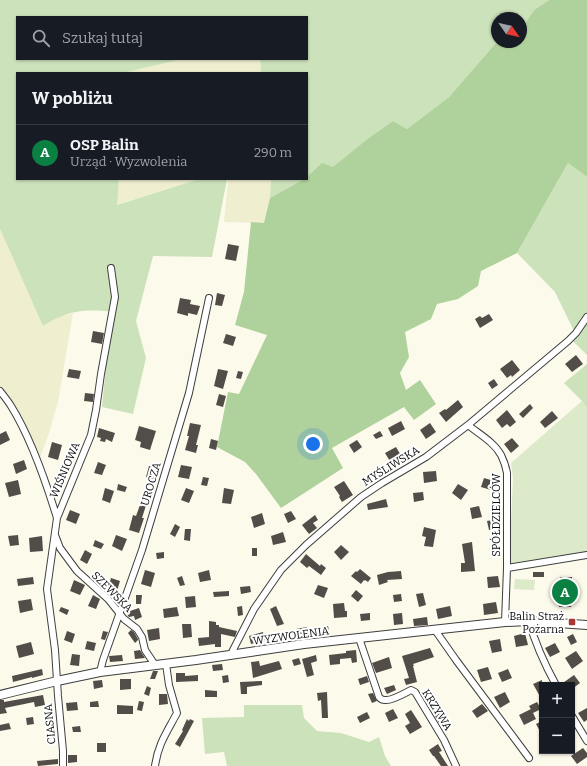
<!DOCTYPE html>
<html lang="pl">
<head>
<meta charset="utf-8">
<style>
	body { margin:0; font-family:Bitter,serif; background:#20242c; color:#f1f3f6 }
	.controls { position:absolute; right:12px; bottom:12px; display:grid; overflow:hidden; border-radius:0px; box-shadow:0 1px 3px #0004 }
	.controls button { width:36px; height:36px; display:grid; place-items:center; padding:0; border:0; border-bottom:1px solid #363941; background:#171b24; color:#f1f3f6; font:20px sans-serif }
	.compass { position:absolute; left:491px; top:12px; width:36px; height:36px; border-radius:50%; background:#171b24; box-shadow:0 1px 3px #0004; rotate:124deg }
	.you { position:absolute; left:313px; top:444px; width:14px; height:14px; margin:-10px; border:3px solid #fff; border-radius:50%; background:#1a73e8; box-shadow:0 0 0 6px #1a73e833 }
	.badge { display:grid; place-items:center; width:26px; height:26px; border-radius:50%; background:#0b8043; color:#fff; font-size:13px; font-weight:700 }
	.pin { position:absolute; translate:-50% -50%; border:2px solid #fff; box-shadow:0 1px 4px #0006 }
	.list { margin:0; padding:0; list-style:none }
	h2 { display:flex; justify-content:space-between; align-items:center; height:52px; margin:0; padding:0 16px; font-size:17px }
	h2 small { font-size:13px; font-weight:400; color:#9ea1a6 }
	.list li { display:grid; grid-template-columns:26px 1fr auto; gap:12px; align-items:center; box-sizing:border-box; height:56px; padding:0 16px; border-top:1px solid #363941 }
	.list b { display:block; font-size:15px; white-space:nowrap }
	.list p { margin:0; font-size:13px; white-space:nowrap; color:#9ea1a6 }
	.list em { font-size:13px; font-style:normal; color:#9ea1a6 }
	.icon { flex:none; width:22px; height:22px; fill:none; stroke:currentColor; stroke-width:2; stroke-linecap:round; stroke-linejoin:round }
	.map { position:relative; flex:none; width:587px; height:766px; overflow:hidden }
	.search { position:absolute; background:#171b24; box-shadow:0 1px 3px #0004; left:16px; top:16px; width:292px; height:44px; display:flex; align-items:center; gap:10px; box-sizing:border-box; padding:0 14px; border-radius:0px; color:#9ea1a6; font-size:15px }
	.panel { position:absolute; background:#171b24; box-shadow:0 1px 3px #0004; left:16px; top:72px; width:292px; height:108px; border-radius:0px }
	.map>svg:first-child { display:block }
</style>
</head>
<body>
<div class="map">
<svg width="587" height="766" viewBox="0 0 587 766">
	<rect width="100%" height="100%" fill="#fcfaeb"/>
	<!-- farmland -->
	<path fill="#efeecf" d="M182,59H260L261,73H123Z
		M119,179H199L116,205Z
		M228,179H271L270,198L264,223L224,222Z
		M0,229L43,325L61,316L73,313L58,402L49,433L39,461L0,388Z"/>
	<!-- green -->
	<path fill="#cce2ba" d="M0,0H549L534,10L521,29V18H497V42H499L495,44L449,97L407,129L393,121L370,137L333,168L307,177V73H261L260,59H307V17H17V59H182L123,73H17V179H119L117,205L199,179H227L212,257L153,256L136,321L146,358L133,414L102,407L108,346L114,312C96,310 77,309 60,317C54,319 48,323 43,326L0,229Z
		M568,163L587,177V312L574,331L555,292L517,253Z
		M271,179H304L270,198Z
		M587,322V355L573,341Z
		M587,364V409L582,401L564,383Z
		M244,705H302L304,718L317,731L341,733L369,742L379,737L385,756L391,766H227L224,752L205,754L202,718L244,717Z"/>
	<!-- forest -->
	<path fill="#afd19b" d="M549,0H587V177L568,163L517,253L481,271L478,286L458,299L437,304L431,319L405,332L409,357L400,373L406,390L420,380L436,404L414,420L404,407L332,448L343,468L281,508L256,474L245,462L217,447L228,392L239,394L267,335L235,325L244,292L251,222L264,223L270,198L304,179H307V177L322,163L333,167L370,137L393,121L407,129L449,97L495,44L499,42H521V29L534,10Z"/>
	<!-- pitch -->
	<path fill="#ddeaca" d="M582,401L587,409V559L509,563L513,479L511,463Z
		M515,579L535,580L534,590L514,589Z"/>
	<!-- building -->
	<path fill="#524d49" d="M228,244L239,246L236,261L225,259Z
		M217,293L225,295L222,306L215,305Z
		M180,298L191,300L190,304L200,306L197,315L188,313V316L177,313Z
		M489,314L493,320L480,328L475,319L480,316L482,318Z
		M93,331L104,333L102,344L91,342Z
		M226,334L236,337L233,346L223,343Z
		M576,355L583,364L572,372L565,364Z
		M512,360L520,370L512,377L511,375L507,378L500,369Z
		M69,369L81,371L79,379L67,377Z
		M218,369L228,371L223,389L214,386Z
		M238,371L243,372L241,379L236,378Z
		M494,379L498,385L492,389L488,383Z
		M85,393L94,394L93,402L84,401Z
		M219,394L226,396L223,407L216,405Z
		M458,400L463,407L446,422L439,413L445,409L446,410Z
		M530,404L533,408L523,418L519,414Z
		M507,410L516,422L510,427L507,424L502,428L496,420Z
		M552,411L558,418L545,428L540,422Z
		M401,421L405,429L392,436L388,428Z
		M190,423L201,425L196,445H198L196,453L185,450L189,436H187Z
		M430,423L436,432L426,439L420,430Z
		M139,426L156,431L150,450L140,447L141,442L135,440Z
		M99,428L115,433L112,442L106,439L105,442L100,441L101,438L97,437Z
		M6,431L10,440L0,445V434Z
		M380,431L383,436L376,439L373,435Z
		M512,438L519,446L511,453L504,444Z
		M211,439L218,441L216,450L209,448Z
		M357,440L362,447L354,453L349,445Z
		M52,442L62,445L58,460L48,457Z
		M396,447L402,457L391,463L385,453Z
		M24,460L27,469L16,474L13,464Z
		M98,462L106,465L102,475L94,473Z
		M181,465L192,467L189,479L178,477Z
		M149,466L157,468L154,479L146,477Z
		M436,471L437,481L424,483L423,472Z
		M203,477L209,478L207,486L201,485Z
		M484,478L494,481L491,490L481,487Z
		M18,480L21,494L9,497L5,483Z
		M344,481L353,495L342,502L339,497L340,496L334,487Z
		M118,484L127,487L125,492L117,490Z
		M458,484L468,490L461,500L452,493Z
		M105,488L114,491L110,503L102,500Z
		M186,488L194,491L189,503L181,500Z
		M224,488L234,490L231,504L222,503Z
		M423,492L424,500L414,502L413,493Z
		M144,494L149,496L142,518H144L139,533L129,530L133,515L136,516Z
		M386,499L388,507L368,510L367,504Z
		M479,506L482,517L472,519L470,508Z
		M70,510L80,514L76,524L66,520Z
		M291,511L296,519L288,523L284,514Z
		M262,513L265,524L254,528L251,517Z
		M315,515L318,520L313,523L317,528L309,534L302,525Z
		M498,519L500,529L489,530L487,521Z
		M175,524L180,527L175,537L170,534Z
		M424,527L436,530L433,547L424,546L426,537L422,536Z
		M185,529H191L190,541L184,540Z
		M283,532L286,542L273,545L271,536Z
		M18,535L19,545L10,546L8,536Z
		M116,535L127,539L122,551L112,546Z
		M42,536L43,551L30,552L29,538Z
		M95,540L104,544L101,549L93,546Z
		M472,542L475,571L461,572V563H465L462,544Z
		M341,545L349,552L341,560L334,552Z
		M252,548H257V556H252Z
		M85,550L92,554L87,564L80,560Z
		M164,552V558L157,559L156,553Z
		M306,554L320,566L321,564L326,568L321,575L309,566L307,568L300,562Z
		M360,569L371,578L368,582L365,580V581L364,580L361,584L351,576L356,571L357,572Z
		M145,570L155,573L151,587L141,584Z
		M209,570L211,580L200,582L198,573Z
		M401,571L402,579L387,580L388,582L379,585L377,575L388,572Z
		M533,572H544V577H533Z
		M182,576L185,585L180,586L177,578Z
		M498,576L500,587L488,588L487,577Z
		M33,577L34,584L18,586L17,579Z
		M560,577H572L571,607H559Z
		M111,578L120,581L117,591L108,588Z
		M74,580L85,585L80,595L70,591Z
		M318,585L328,588L324,598L314,594Z
		M250,586L251,592L241,594L240,587Z
		M356,590L363,596L358,602L351,596Z
		M229,591V596L214,597L213,592Z
		M423,593L426,605L419,607L416,594Z
		M401,594L402,601L394,602L393,595Z
		M93,595L100,599L96,609L88,606Z
		M136,595H142L141,604H136Z
		M195,596L196,607L186,608L185,597Z
		M31,599L33,610L20,613L18,601Z
		M496,602L498,613L484,615L483,604Z
		M344,603L345,611H347V617L334,618L333,604Z
		M242,606L243,615L238,616L237,607Z
		M276,606L284,624L277,626L270,609Z
		M450,606L452,616L438,619L436,609Z
		M61,607L69,610L67,615L59,611Z
		M177,607L179,616L164,618L163,609Z
		M139,608L142,617L135,620L134,616L129,617L128,616L127,612Z
		M370,613V620L361,621L360,614Z
		M402,613L403,624L394,625L393,614Z
		M427,617L428,625L414,626L413,619Z
		M209,621L216,622V625H219V627L237,631L235,637L221,634V647H215V644L199,646L198,638L209,637Z
		M182,624H191L192,637L183,638Z
		M328,626L330,635L319,636L318,628Z
		M307,627L308,633L297,635L296,629Z
		M159,628L160,639L149,641L147,630Z
		M131,630L134,632L138,639V640L135,643L128,633Z
		M67,631L75,634L72,643L64,640Z
		M103,631L108,632L105,640L101,639Z
		M263,632L265,640L251,644L249,636Z
		M525,633L528,645L516,647L514,636Z
		M573,634L577,642L571,645L567,637Z
		M500,639L502,651L492,653L489,641Z
		M87,641L96,643L94,651L85,649Z
		M31,642L34,654L19,658L16,646Z
		M555,643L560,652L550,657L545,648Z
		M430,648L434,657L413,664L414,666H413L417,682L406,685L404,679L409,678L402,656Z
		M140,650L145,658L135,659L134,651Z
		M356,650L357,662L352,663L351,658L340,659V664L330,665L329,655L346,653V651Z
		M576,651L583,661L572,669L565,658Z
		M72,654L80,655L79,666L70,665Z
		M122,655L123,661L110,662L109,656Z
		M316,655L317,661L311,663L314,675L307,677L302,659Z
		M389,657L392,668L376,673L372,663Z
		M299,658L301,664L294,666L292,660Z
		M259,661L260,666L279,661L282,669L253,678L251,662Z
		M222,664L223,670L213,671L212,665Z
		M488,667L492,679L481,682L477,670Z
		M42,669L43,675L32,678V677L13,682L12,676Z
		M508,669L512,678L502,682L498,673Z
		M153,671H158L155,679H150Z
		M176,673H185V676L198,675V681L176,682Z
		M228,675L229,682L223,683L222,676Z
		M574,675L580,683L572,689V685H560Z
		M367,676L369,682L360,685L358,679Z
		M120,679H131V689L120,690Z
		M102,680L103,687L94,689L93,681Z
		M542,680V700L533,684Z
		M262,681V685L247,687V694H241L240,682Z
		M394,685L396,690L387,694L384,688Z
		M147,686L151,688L149,696L144,694Z
		M428,689L431,694L424,698L421,693Z
		M205,690L217,691V697H205Z
		M327,692L328,718H322L321,700L318,701L317,693Z
		M505,692L510,702L500,708L494,697Z
		M373,693L377,701L372,703L368,694Z
		M159,694H167L168,704L159,705Z
		M43,695L45,705L35,707L34,702L5,708L7,713L0,714V700H4V702Z
		M98,701L99,707H90V702Z
		M139,701L144,702L142,711L137,710Z
		M77,702L78,710L67,711L66,703Z
		M537,702L541,709L533,713L529,706Z
		M482,704L488,711L477,718L472,711Z
		M117,705L133,706V714H117Z
		M436,706L445,719L439,723L431,709Z
		M587,708V720L584,722L578,713Z
		M393,709L398,718L389,722L385,713Z
		M531,709L536,719L524,725L519,715Z
		M411,710L422,727L410,734L405,726L410,723L405,714Z
		M367,712L370,718L360,723L357,717Z
		M33,717L34,724L27,725L26,718Z
		M187,719L189,721L190,719L194,721L180,747L175,744L183,731L182,730Z
		M542,721V735L536,724Z
		M9,723L11,729L0,731V725Z
		M80,726L81,732H73L72,727Z
		M49,730H55L56,738L50,739Z
		M97,743H106V752H97Z
		M438,744L442,751L439,752L448,766H441L434,756H433L429,750Z
		M583,748L587,753V757L577,764L571,756Z
		M68,755H77V762L68,763Z
		M58,759V764L38,766L37,761Z"/>
	<g fill="none" stroke-linecap="round" stroke-linejoin="round">
		<!-- minor casing -->
		<g stroke="#3e3e3e" stroke-width="8">
			<path id="minor" d="M0,391C4,396 8,401 11,406C31,438 46,482 57,518
				M468,425C479,434 494,442 501,455C504,461 506,467 507,473V568L505,622
				M55,535L60,548L77,571L108,599L124,619L137,629L142,637L145,650L155,665
				M507,568L587,555
				M529,621C535,643 545,665 556,685
				M435,630L456,660L529,758
				M359,638L379,697C381,699 381,700 385,700C392,701 405,693 411,690L415,692L444,740L456,766
				M231,655L233,650L254,609L281,570L306,545L361,497L382,483L426,457L468,425L568,341L576,333L587,317
				M100,672L103,660L142,550L189,393L209,298
				M572,716L587,741
				M63,766V751L58,696L55,650L47,589L57,518L91,435L96,410L101,374L115,297L111,268
				M155,766C158,744 167,732 177,713L169,685L166,664"/>
		</g>
		<!-- tertiary casing -->
		<g stroke="#3e3e3e" stroke-width="10">
			<path id="tertiary" d="M0,695L57,681L100,672L196,660L304,644L505,622L529,621L587,625"/>
		</g>
		<!-- minor -->
		<use href="#minor" stroke="#fff" stroke-width="6"/>
		<!-- tertiary -->
		<use href="#tertiary" stroke="#fff" stroke-width="8"/>
	</g>
	<!-- markers -->
	<rect fill="#a83836" stroke="#fff" stroke-width="1.5" x="568" y="618" width="8" height="8" rx="2"/>
	<g text-anchor="middle" dominant-baseline="central" stroke-width="4" stroke-linejoin="round" paint-order="stroke">
		<!-- street labels -->
		<g font-size="11" fill="#0b0b0b" stroke="#fff">
			<text transform="translate(391 466) rotate(-32)">MYŚLIWSKA</text>
			<text transform="translate(65 470) rotate(-67)">WIŚNIOWA</text>
			<text transform="translate(151 484) rotate(-73)">UROCZA</text>
			<text transform="translate(496 515) rotate(-90)">SPÓŁDZIELCÓW</text>
			<text transform="translate(112 592) rotate(45)">SZEWSKA</text>
			<text transform="translate(291 636) rotate(-8)">WYZWOLENIA</text>
			<text transform="translate(437 710) rotate(58)">KRZYWA</text>
			<text transform="translate(50 724) rotate(-96)">CIASNA</text>
		</g>
		<!-- poi labels -->
		<g font-size="11" fill="#0b0b0b" stroke="#fff" text-anchor="end">
			<text x="564" y="616">Balin Straż<tspan x="564" dy="13">Pożarna</tspan></text>
		</g>
	</g>
</svg>
<div class="controls">
<button>+</button>
<button>−</button>
</div>
<svg class="compass" viewBox="-18 -18 36 36"><path d="M0-13l5 13h-10z" fill="#e53935"/><path d="M0 13l5-13h-10z" fill="#9ea1a6"/></svg>
<div class="you"></div>
<div class="pin badge" style="left:565px;top:592px">A</div>
<div class="search"><svg class="icon" aria-label="search" viewBox="0 0 24 24"><circle cx="10" cy="10" r="6"/><path d="M15 15l6 6"/></svg>Szukaj tutaj</div>
<section class="panel">
<h2>W pobliżu<small></small></h2>
<ul class="list">
<li><span class="badge">A</span><div><b>OSP Balin</b><p>Urząd · Wyzwolenia</p></div><em>290 m</em></li>
</ul>
</section>
</div>
</body>
</html>
